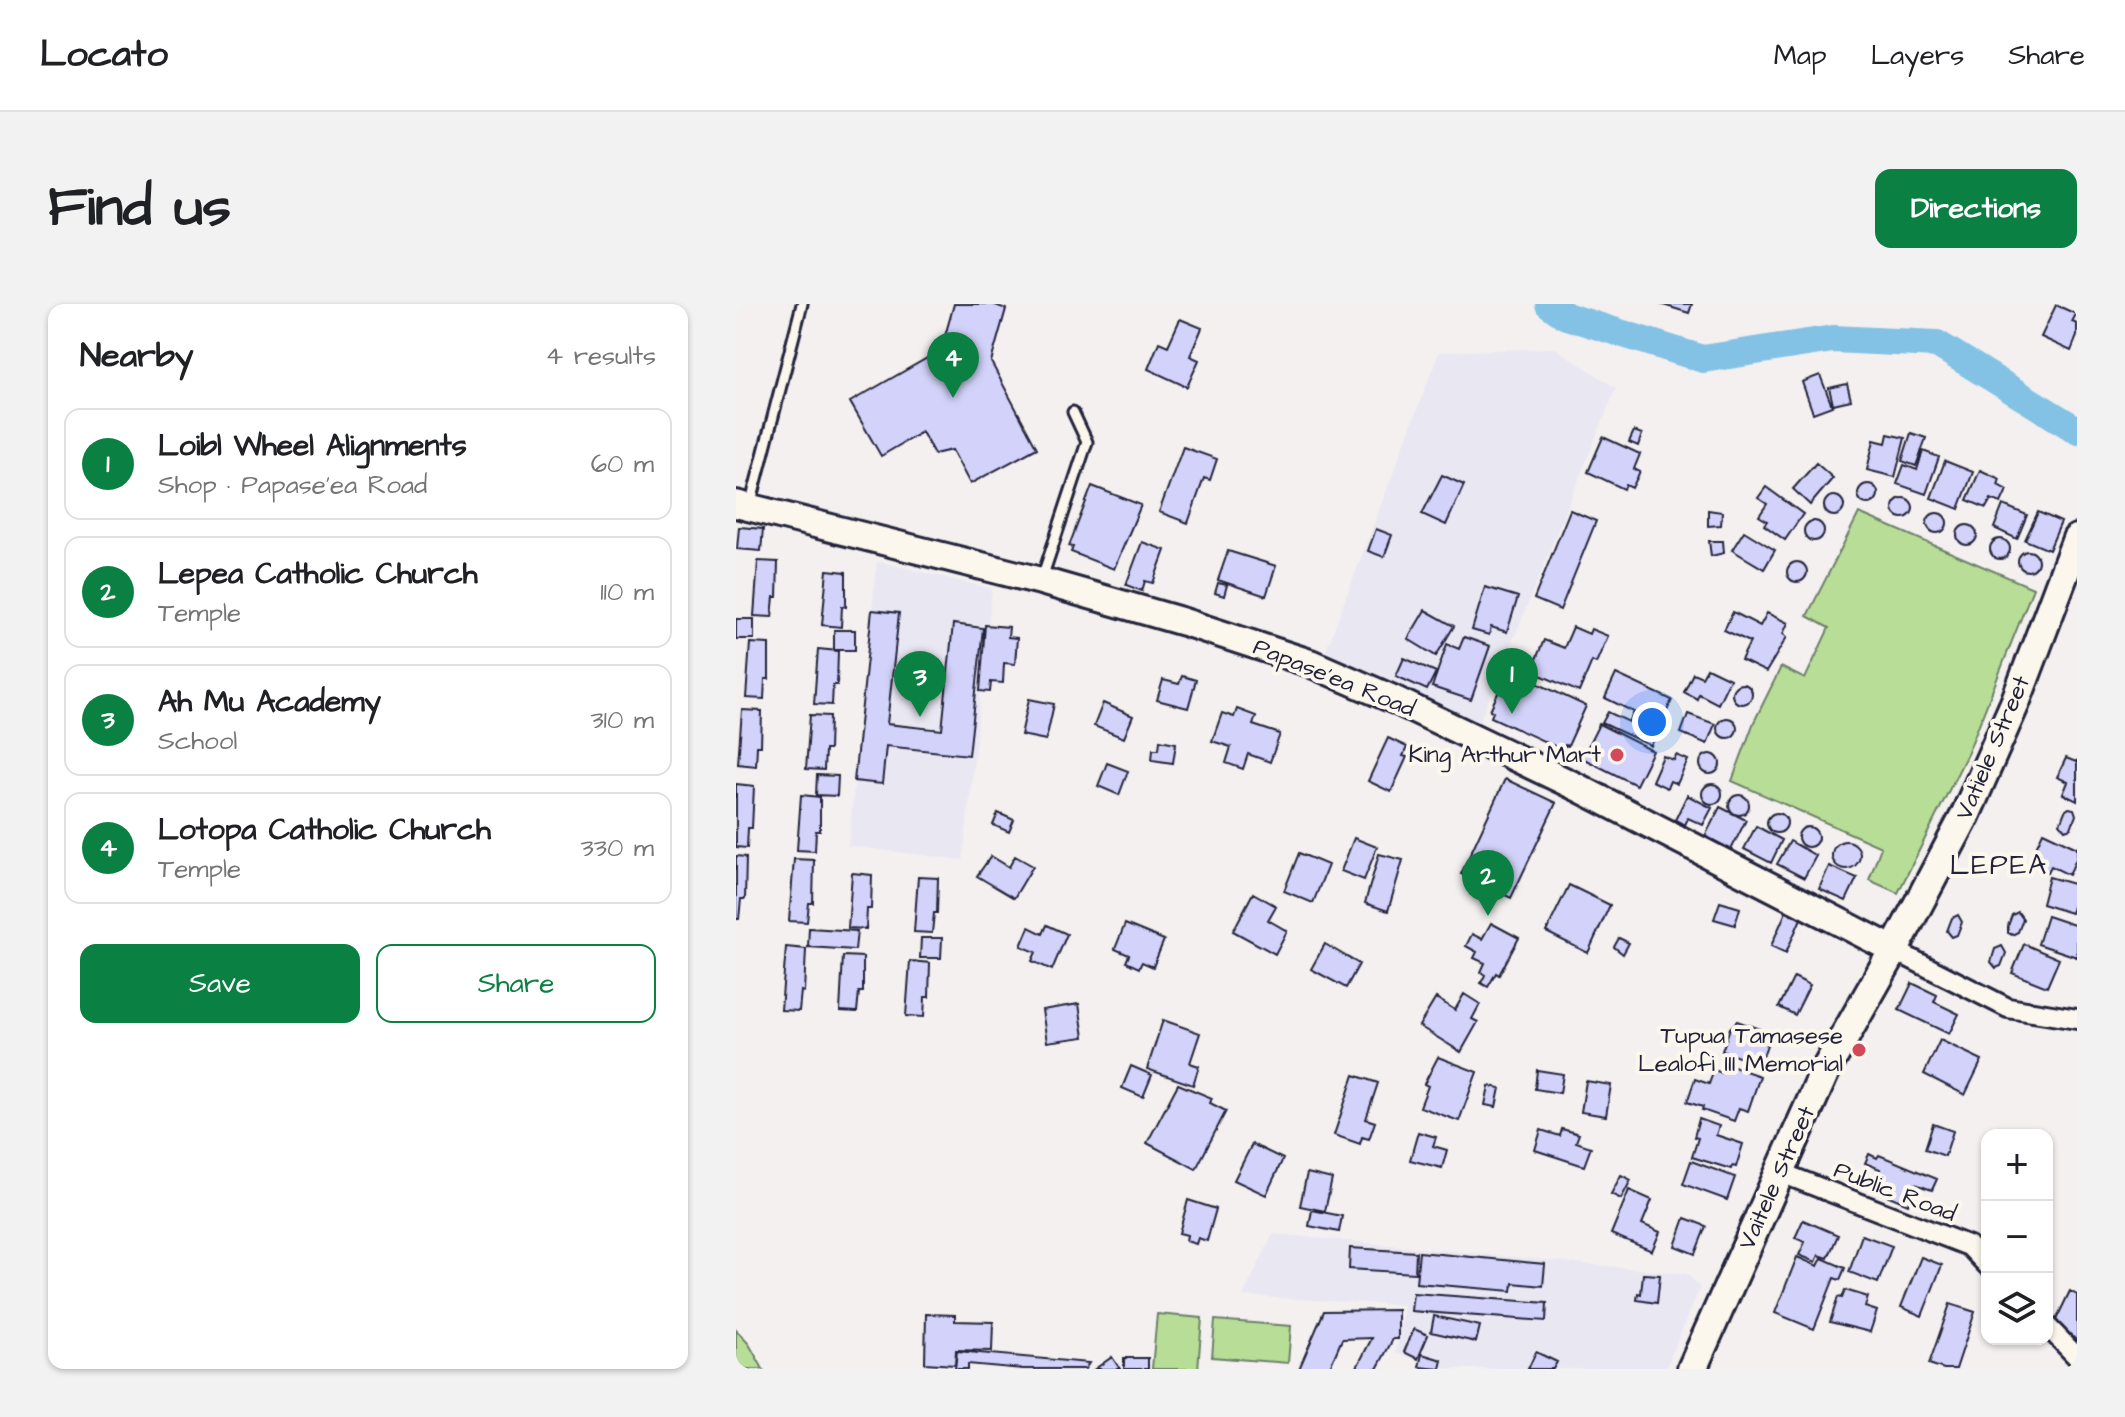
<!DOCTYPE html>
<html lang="en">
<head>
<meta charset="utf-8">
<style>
	body { margin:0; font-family:"Architects Daughter",sans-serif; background:#f2f2f2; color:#202124 }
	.controls { position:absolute; right:24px; bottom:24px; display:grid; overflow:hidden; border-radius:16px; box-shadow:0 2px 6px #0004 }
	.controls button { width:72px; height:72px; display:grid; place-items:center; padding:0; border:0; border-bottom:2px solid #e0e0e0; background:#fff; color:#202124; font:40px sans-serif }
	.you { position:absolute; left:916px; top:418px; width:28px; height:28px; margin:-20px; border:6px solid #fff; border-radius:50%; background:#1a73e8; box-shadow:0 0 0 12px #1a73e833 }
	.badge { display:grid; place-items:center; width:52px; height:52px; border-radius:50%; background:#0b8043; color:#fff; font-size:26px; font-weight:700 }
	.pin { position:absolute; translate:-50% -66px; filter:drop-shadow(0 2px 4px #0008) }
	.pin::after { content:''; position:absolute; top:42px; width:28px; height:24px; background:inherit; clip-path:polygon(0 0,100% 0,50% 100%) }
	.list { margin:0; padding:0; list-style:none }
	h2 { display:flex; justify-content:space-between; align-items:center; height:104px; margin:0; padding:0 32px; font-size:34px }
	h2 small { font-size:26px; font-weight:400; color:#757577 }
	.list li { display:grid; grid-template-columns:52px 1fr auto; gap:24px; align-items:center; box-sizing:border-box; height:112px; margin:0 16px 16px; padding:0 16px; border:2px solid #e0e0e0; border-radius:16px }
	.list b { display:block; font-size:30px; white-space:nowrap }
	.list p { margin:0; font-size:26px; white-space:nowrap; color:#757577 }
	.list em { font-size:26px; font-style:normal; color:#757577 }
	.actions { display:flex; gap:16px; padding:24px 32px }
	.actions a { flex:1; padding:18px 0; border:2px solid #0b8043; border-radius:16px; text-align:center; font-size:28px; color:#0b8043 }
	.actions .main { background:#0b8043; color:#fff }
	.icon { flex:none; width:44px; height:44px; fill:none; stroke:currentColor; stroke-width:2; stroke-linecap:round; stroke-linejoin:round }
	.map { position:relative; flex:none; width:1341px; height:1065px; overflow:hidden; border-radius:16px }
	header { display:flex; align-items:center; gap:48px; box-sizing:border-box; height:112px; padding:0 40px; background:#fff; border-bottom:2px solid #e0e0e0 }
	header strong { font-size:38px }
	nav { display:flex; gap:44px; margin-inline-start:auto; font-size:28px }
	.intro { display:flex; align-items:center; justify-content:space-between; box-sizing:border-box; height:192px; padding:0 48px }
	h1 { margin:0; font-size:56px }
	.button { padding:20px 36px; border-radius:16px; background:#0b8043; color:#fff; font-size:28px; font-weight:700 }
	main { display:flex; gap:48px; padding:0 48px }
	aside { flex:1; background:#fff; border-radius:16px; box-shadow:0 2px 6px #0004 }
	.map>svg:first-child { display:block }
</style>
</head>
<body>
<header>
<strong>Locato</strong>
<nav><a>Map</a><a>Layers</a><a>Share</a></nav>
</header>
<div class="intro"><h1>Find us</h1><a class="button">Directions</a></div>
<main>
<aside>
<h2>Nearby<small>4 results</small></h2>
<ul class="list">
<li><span class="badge">1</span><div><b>Loibl Wheel Alignments</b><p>Shop · Papase'ea Road</p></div><em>60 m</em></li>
<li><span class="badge">2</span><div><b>Lepea Catholic Church</b><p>Temple</p></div><em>110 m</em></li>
<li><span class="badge">3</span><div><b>Ah Mu Academy</b><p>School</p></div><em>310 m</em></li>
<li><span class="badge">4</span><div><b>Lotopa Catholic Church</b><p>Temple</p></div><em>330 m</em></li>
</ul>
<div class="actions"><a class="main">Save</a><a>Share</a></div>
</aside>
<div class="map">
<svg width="1341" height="1065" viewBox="0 0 1341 1065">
	<rect width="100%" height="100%" fill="#f3f0ef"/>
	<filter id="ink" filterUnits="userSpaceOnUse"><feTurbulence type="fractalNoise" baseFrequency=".0125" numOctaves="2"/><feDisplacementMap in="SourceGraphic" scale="16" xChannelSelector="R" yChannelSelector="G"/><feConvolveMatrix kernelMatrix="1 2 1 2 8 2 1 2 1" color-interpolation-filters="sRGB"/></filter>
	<g filter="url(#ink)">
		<!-- built -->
		<path fill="#e9e7f2" d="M819,44L880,84L743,419L589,349L703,48Z
			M141,257L256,285L227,556L112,542Z
			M537,930L952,970L964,984L929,1065H713L660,1049L668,1001L507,992Z"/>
		<!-- green -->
		<path fill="#b8dd97" stroke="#6d8069" stroke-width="2" d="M1123,209L1297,284L1232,448L1162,589L1133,576L1145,543L996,477L1018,418L1045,363L1069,375L1093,324L1071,312Z
			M421,1010L466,1014L462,1065H416Z
			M479,1016L555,1022L552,1059L476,1053Z
			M0,1026L13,1040L27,1065H0Z"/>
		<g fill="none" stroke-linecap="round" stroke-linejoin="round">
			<!-- river -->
			<path stroke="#83c2e4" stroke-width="28" d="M813,0L830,12L967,55L1097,35L1201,40L1341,126"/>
		</g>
		<!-- building -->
		<path fill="#d3d2fa" stroke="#22223b" stroke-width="2" d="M218,0H257L270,5L255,58L301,144L234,180L216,146L198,150L186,128L145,152L114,98L205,46Z
			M924,0H956L953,9Z
			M1320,1L1340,10L1336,18L1341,20V32L1335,47L1305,33Z
			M444,15L466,24L454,52L463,56L451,83L412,65L423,38L432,42Z
			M1084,71L1096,102L1077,109L1066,78Z
			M1111,80L1115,96L1097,100L1093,84Z
			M898,127L906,130L902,142L893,138Z
			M1175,129L1190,134L1180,162L1166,157Z
			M1152,130L1169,134L1159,173L1131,166L1138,136L1150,139Z
			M867,133L904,150L898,165L904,168L896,184L890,181L888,185L852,168Z
			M447,143L481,155L474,176L468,174L452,219L423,208Z
			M1187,147L1203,153L1190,190L1161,180L1168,161L1181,166Z
			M1209,157L1237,168L1223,205L1195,194Z
			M1080,159L1097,174L1074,201L1057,185Z
			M1244,166L1264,175L1262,181L1271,186L1265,199L1255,195L1250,204L1231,196Z
			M706,171L728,181L710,221L686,210Z
			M1122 190a10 10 0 1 1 20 0a10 10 0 1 1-20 0Z
			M356,182L405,201L378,265L335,248L337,243L333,242Z
			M1030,183L1067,210L1049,236L1028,221L1031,217L1023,212L1031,200L1022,194Z
			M1088 202a10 10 0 1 1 20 0a10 10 0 1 1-20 0Z
			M1157 204a10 10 0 1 1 20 0a10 10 0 1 1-20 0Z
			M1267,201L1291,211L1281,235L1258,224Z
			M834,206L860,217L824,306L798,295Z
			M972,206L986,208L985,221L972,222Z
			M1302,208L1325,218L1313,246L1289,236Z
			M1191 219a10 10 0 1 1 20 0a10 10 0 1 1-20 0Z
			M1068 227a10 10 0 1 1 20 0a10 10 0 1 1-20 0Z
			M1221 231a10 10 0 1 1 20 0a10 10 0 1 1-20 0Z
			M3,223L27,225L25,247L1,245Z
			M640,225L656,231L648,253L632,247Z
			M1008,227L1039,246L1028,265L996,246Z
			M1254 245a10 10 0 1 1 20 0a10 10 0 1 1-20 0Z
			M973,237H987L988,249L975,252Z
			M406,238L429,246L417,279L409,277L406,287L390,281Z
			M492,247L540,262L530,292L482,276Z
			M1282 257a10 10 0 1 1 20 0a10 10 0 1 1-20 0Z
			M22,257L42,258L41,293H38L36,313L18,312Z
			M1051 268a10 10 0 1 1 20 0a10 10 0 1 1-20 0Z
			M91,266L110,268V303L106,302L105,323L86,321Z
			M482,279L491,281L488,292L479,289Z
			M749,283L782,293L771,328L755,323L753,331L736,326Z
			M136,306L163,309L151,420L206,426L217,320L247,324L233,451L150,442L146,480L118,477Z
			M689,306L718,322L700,352L672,335Z
			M997,308L1024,322L1031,309L1052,319L1047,330L1051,333L1030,368L1005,356L1014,338L988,326Z
			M0,315H18V335H0Z
			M249,321L273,323L272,333L281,334L279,360L268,359L267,379L255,378L254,388L244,387Z
			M837,323L853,330L855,325L872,332L860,359L856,357L843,388L795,367L808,336L828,344Z
			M98,326H119V346H98Z
			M728,333L754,342L735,396L696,383L711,340L723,345Z
			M14,339L33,340V375H29L28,395L10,394Z
			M82,345L102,347L101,381H97L96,401L78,400Z
			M668,354L700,368L691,386L660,372Z
			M971,364L994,375L982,400L963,390L961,395L948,388L957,369L966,373Z
			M773,366L850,402L832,442L829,441L827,446L755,413L757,408L754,406Z
			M880,370L936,396L915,442L866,419L872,408L893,418L898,408L869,394Z
			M446,372L460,376L452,404L421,396L427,376L443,380Z
			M996 390a10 10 0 1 1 20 0a10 10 0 1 1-20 0Z
			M293,395L318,400L310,436L285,431Z
			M367,399L397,412L388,434L358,422Z
			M501,405L520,412L517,421L544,430L534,458L512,450L507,465L490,459L495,443L476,437L486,409L498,413Z
			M6,406L26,407L25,442H21L20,462L2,460Z
			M952,410L979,420L971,440L945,429Z
			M74,411L94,412L93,446H89L88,466L70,465Z
			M981 424a10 10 0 1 1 20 0a10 10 0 1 1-20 0Z
			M863,420L917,447L900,481L846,454Z
			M652,434L671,443L667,452L671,453L655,488L632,477Z
			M424,436L440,439L437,459L416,456L417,445H423Z
			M964 460a10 10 0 1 1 20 0a10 10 0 1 1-20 0Z
			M940,451L952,456L941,480L934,477L931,484L916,477L927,452L938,456Z
			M1330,454L1340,458L1341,456V497L1327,490L1332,478L1321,473Z
			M371,459L392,467L383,491L362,482Z
			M81,471L102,472L101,492L80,491Z
			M769,475L820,499L775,594L725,570Z
			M0,480L18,482L16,524H12L11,544L0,543Z
			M966 490a10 10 0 1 1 20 0a10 10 0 1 1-20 0Z
			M65,491L84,493V527H80L79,547L61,546Z
			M951,491L976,504L967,521L952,514L949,521L939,516Z
			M993 501a10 10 0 1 1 20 0a10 10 0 1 1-20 0Z
			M984,503L1010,516L995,546L969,532Z
			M1333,504L1338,505L1340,511L1335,524L1329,526L1324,520L1329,507Z
			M262,509L278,516L273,528L257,521Z
			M1031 519a10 10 0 1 1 20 0a10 10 0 1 1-20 0Z
			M1020,522L1046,536L1035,559L1008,545Z
			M1062 533a10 10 0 1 1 20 0a10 10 0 1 1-20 0Z
			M1307,528L1341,544V553L1333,571L1315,562L1312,568L1293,558Z
			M618,534L641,543L628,576L605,567Z
			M1054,537L1080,552L1068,574L1041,560Z
			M1096 551a14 14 0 1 1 28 0a14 14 0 1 1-28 0Z
			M563,549L592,561L577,599L548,587Z
			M643,550L667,556L652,607L629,599Z
			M0,552L10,553L9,595H5L3,615H0Z
			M255,552L273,563L279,552L297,562L278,594L241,572Z
			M58,555L78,556L77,599H73L71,618L53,617Z
			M1093,562L1121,574L1110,597L1083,585Z
			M116,569L136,571L135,605H131L130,625L112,624Z
			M182,573L202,574L201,609H198L196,629L178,628Z
			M1313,573L1341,581V597H1339L1335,609L1306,600Z
			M833,581L874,601L852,649L810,628Z
			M517,589L540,602L532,616L551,627L539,650L497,627Z
			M984,598L1004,604L999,621L978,615Z
			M1052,603L1067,610L1050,649L1035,642Z
			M1282,608L1287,615L1282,628L1276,631L1272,629V622L1276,611Z
			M1222,611L1226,618L1221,631L1216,633L1211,627L1216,614Z
			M1311,612L1341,622V653L1302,640Z
			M755,619L783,634L763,671L760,669L752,683L745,679L749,671L745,668L749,659L738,654L741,648L730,642L736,630L746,635Z
			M389,620L428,636L417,663L406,658L403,664L390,658L393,651L379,645Z
			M311,621L331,630L316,666L296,657L300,648L285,642L293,623L307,630Z
			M73,624L121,627L119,646L72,643Z
			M185,634H206L205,654H184Z
			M883,634L893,639L887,650L878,643Z
			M589,640L623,660L610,684L575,665Z
			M1288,640L1323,655L1311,683L1276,669Z
			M1266,642L1270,649L1265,662L1260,664L1255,658L1259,645Z
			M50,643L70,645L68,688L65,687L63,707L45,706Z
			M107,652L127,653V688H123L121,708L104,707Z
			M174,657L194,659L193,693H189L188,713L170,712Z
			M1058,673L1074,681L1059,711L1043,703Z
			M1176,679L1201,691L1198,698L1223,710L1213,730L1163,706Z
			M728,690L744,700L736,715L742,718L725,748L683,722L700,694L719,706Z
			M343,700L348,733L311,738L306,706Z
			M427,716L464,729L454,759L463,762L457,781L411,765Z
			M1001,717L1035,729L1024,761L986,747L994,724Z
			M1204,736L1246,756L1229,791L1188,770Z
			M702,753L741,768L723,817L684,803L692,782L688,780Z
			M989,760L1024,772L1012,807L1003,804L998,817L966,806L967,803L951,798L959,775L973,780L978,766L986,769Z
			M395,762L416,771L407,793L386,784Z
			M801,766L827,770L824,789L799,785Z
			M618,771L642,779L630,815L639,818L633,835L626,833L624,840L598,831Z
			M850,777L875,781L870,812L845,808Z
			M442,780L476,794L474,799L490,807L460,865L411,839Z
			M753,782L764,784L760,803L749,801Z
			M963,815L983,822L980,831L1007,840L1000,863L996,862L995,865L956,853L962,834L958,833Z
			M1197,820L1217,827L1209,852L1189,845Z
			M826,825L843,830L840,838L855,843L848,862L799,846L805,826L824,832Z
			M682,828L700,833L697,842L711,846L706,864L674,856Z
			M516,840L547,855L530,891L498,876Z
			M1133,850L1141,854L1143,851L1201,875L1196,886L1179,880L1172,900L1136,885L1144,865L1129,859Z
			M955,857L999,873L991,896L947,880Z
			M571,869L596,875L589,907L564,902Z
			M885,871L895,876L885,895L875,890Z
			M893,886L916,896L906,920L924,928L916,947L875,930Z
			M452,896L480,905L471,937L462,934L460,940L450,937L451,931L443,929Z
			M576,906L606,912L603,928L573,922Z
			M949,914L970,922L959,950L939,942Z
			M1067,916L1102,931L1092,954L1083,951L1080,958L1063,951L1069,938L1059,934Z
			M1126,931L1156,942L1142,979L1113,968Z
			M614,944L680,948L679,969L613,965Z
			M683,948L809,960L807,982L777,979L776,987L680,979Z
			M1061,953L1082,962L1086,954L1109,964L1104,976L1098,974L1078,1025L1039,1009Z
			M1185,953L1206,961L1186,1012L1165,1003Z
			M907,970L924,971L921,999L901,996L902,989L905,990Z
			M1109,986L1132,993L1129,1003L1141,1007L1134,1028L1094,1018L1102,993L1106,994Z
			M1334,987L1341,991V1042L1318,1020Z
			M677,989L811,999L810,1017L675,1007Z
			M1214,1000L1239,1008L1220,1065H1208L1193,1060Z
			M662,1006V1035H657L641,1065H620L636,1034L606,1035L593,1065H563L588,1007Z
			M190,1010L219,1011V1017L257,1018L256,1047L220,1046L219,1061L189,1059Z
			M698,1012L744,1022L740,1038L695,1028Z
			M678,1025L692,1031L682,1055L668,1048Z
			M221,1047L353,1059L349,1065H287L232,1060V1065H219Z
			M800,1048L821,1058L817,1065H792Z
			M686,1050L706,1056L704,1065L683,1063Z
			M376,1053L384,1065H359Z
			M388,1054H412V1065H388Z"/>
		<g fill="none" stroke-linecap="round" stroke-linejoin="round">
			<!-- service casing -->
			<g stroke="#22223b" stroke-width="15">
				<path id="service" d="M14,202L66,0
					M306,274L351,138L337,108"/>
			</g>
			<!-- minor casing -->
			<g stroke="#22223b" stroke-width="24">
				<path id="minor" d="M1158,646L1272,704L1341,715
					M1043,868L1233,942L1251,961
					M1311,1022L1341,1053"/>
			</g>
			<!-- secondary casing -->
			<g stroke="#22223b" stroke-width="32">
				<path id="secondary" d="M0,200L305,277L448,318L574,359L659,396L843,484L1158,646"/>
			</g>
			<!-- primary casing -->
			<g stroke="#22223b" stroke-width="34">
				<path id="primary" d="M956,1065L1089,767L1158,646L1229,512L1279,399L1341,235"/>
			</g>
			<!-- service -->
			<use href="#service" stroke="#fbf7ec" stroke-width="9"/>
			<!-- minor -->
			<use href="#minor" stroke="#fbf7ec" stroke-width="18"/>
			<!-- secondary -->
			<use href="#secondary" stroke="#fbf7ec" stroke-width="26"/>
			<!-- primary -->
			<use href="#primary" stroke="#fbf7ec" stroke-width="28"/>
		</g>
	</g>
	<!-- markers -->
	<g fill="#d1495b" stroke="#fbf7ec" stroke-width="3">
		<circle cx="881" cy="451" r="8"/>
		<circle cx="1123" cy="746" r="8"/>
	</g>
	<g text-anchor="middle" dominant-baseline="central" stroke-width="8" stroke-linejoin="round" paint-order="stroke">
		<!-- street labels -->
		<g font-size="24" fill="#22223b" stroke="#fbf7ec">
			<text transform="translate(598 374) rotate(22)">Papase'ea Road</text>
			<text transform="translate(1257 444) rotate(-67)">Vatiele Street</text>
			<text transform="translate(1041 874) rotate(-66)">Vaitele Street</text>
			<text transform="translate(1159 888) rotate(21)">Public Road</text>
		</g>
		<!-- poi labels -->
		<g font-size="24" fill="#22223b" stroke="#fbf7ec" text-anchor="end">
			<text x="865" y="451">King Arthur Mart</text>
			<text x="1107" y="732">Tupua Tamasese<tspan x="1107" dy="28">Lealofi III Memorial</tspan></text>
		</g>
		<!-- quarter labels -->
		<g font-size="28" letter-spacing="2" fill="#22223b" stroke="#fbf7ec">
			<text x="1263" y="561">LEPEA</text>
		</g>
	</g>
</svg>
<div class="controls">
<button>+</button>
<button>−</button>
<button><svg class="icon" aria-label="layers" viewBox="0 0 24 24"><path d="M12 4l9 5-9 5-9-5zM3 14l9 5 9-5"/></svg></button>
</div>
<div class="you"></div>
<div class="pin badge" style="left:776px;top:410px">1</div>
<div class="pin badge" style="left:752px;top:612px">2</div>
<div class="pin badge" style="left:184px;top:413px">3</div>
<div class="pin badge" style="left:217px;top:94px">4</div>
</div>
</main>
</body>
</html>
